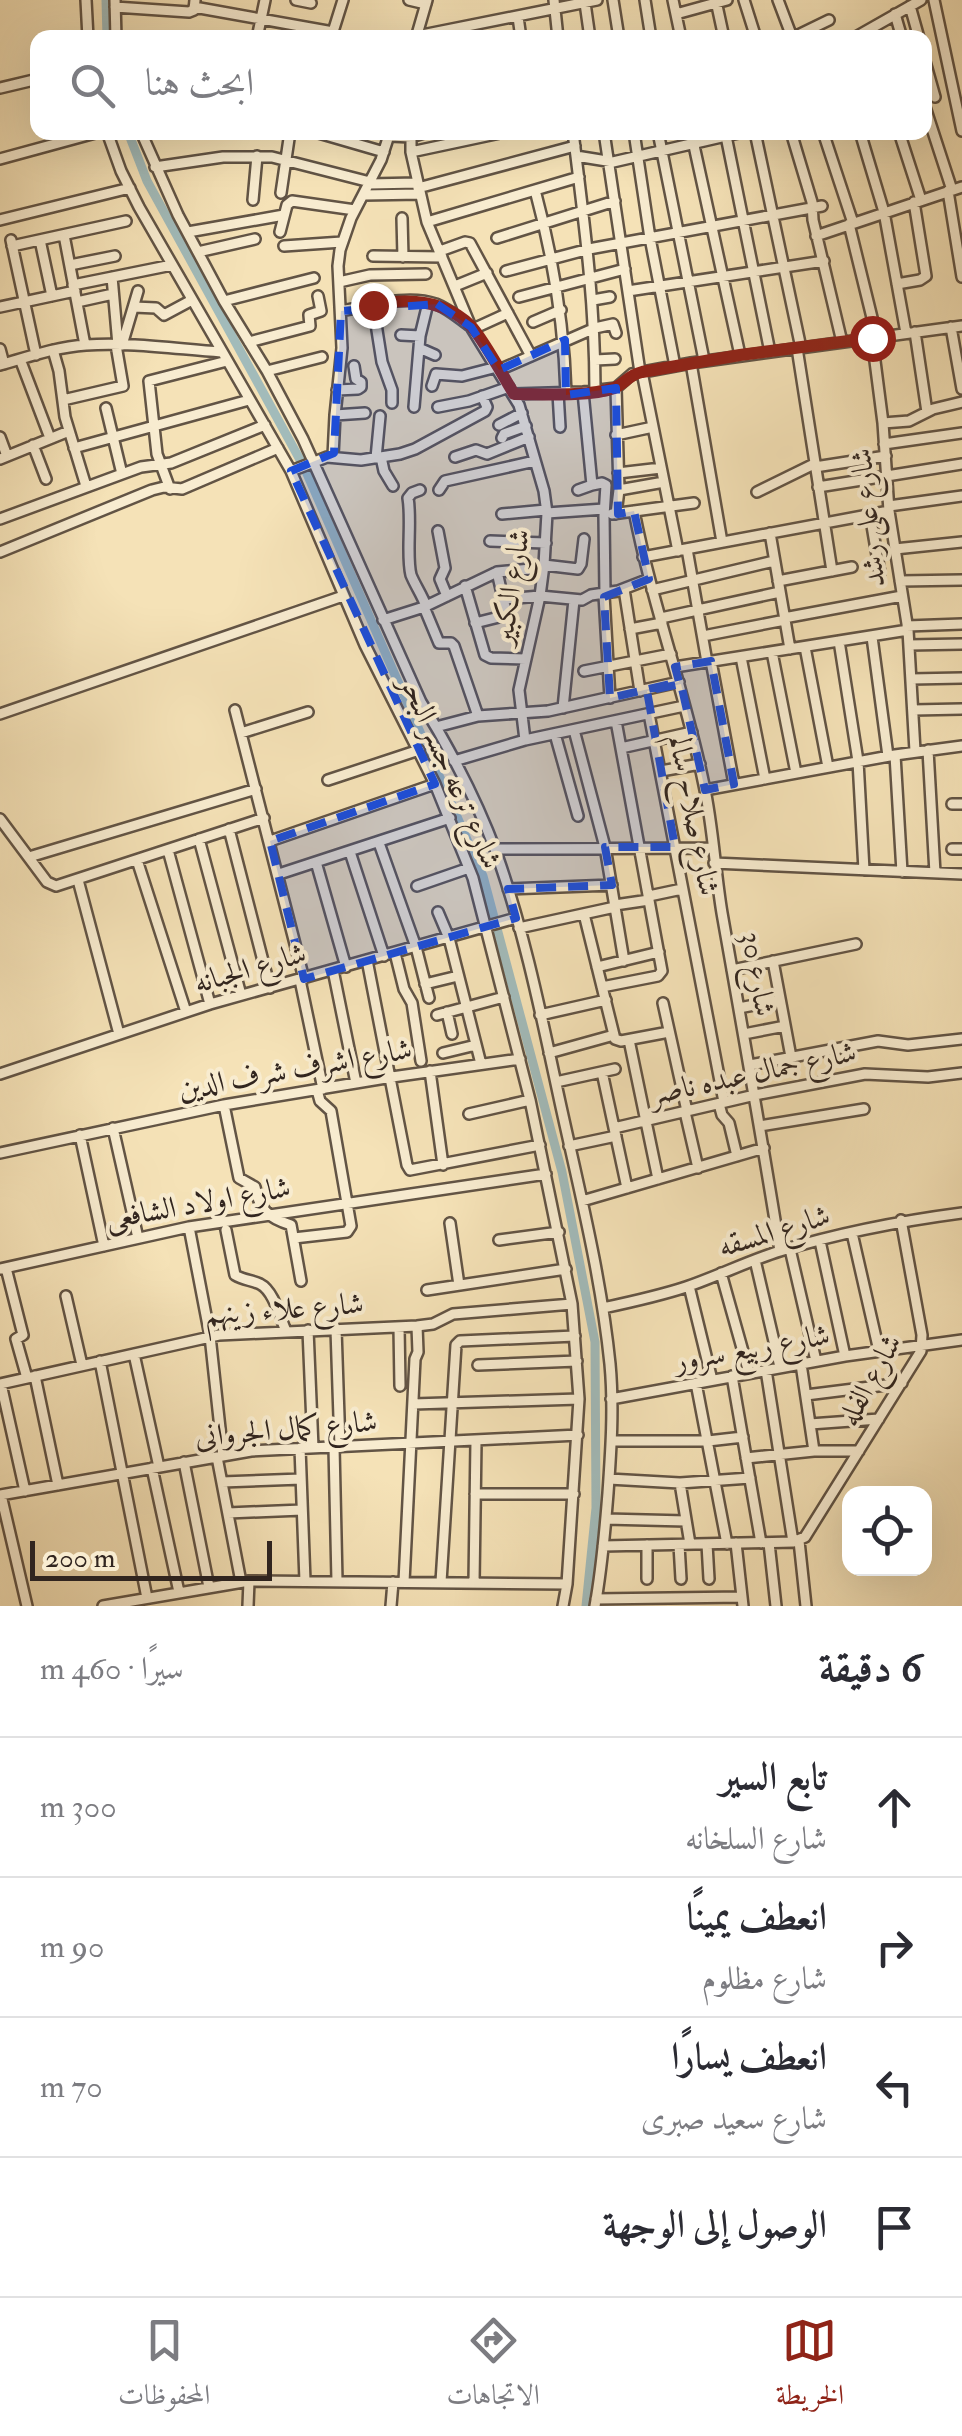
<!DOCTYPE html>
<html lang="ar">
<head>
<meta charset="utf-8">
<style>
	body { margin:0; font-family:"IM FELL Double Pica",Amiri,serif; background:#f2f2f3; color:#2b2b33; direction:rtl }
	.controls { position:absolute; right:30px; bottom:30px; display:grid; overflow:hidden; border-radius:20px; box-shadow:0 10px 40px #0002 }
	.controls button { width:90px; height:90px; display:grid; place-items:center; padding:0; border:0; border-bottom:2px solid #e1e1e2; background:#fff; color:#2b2b33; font:50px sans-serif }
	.scale { position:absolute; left:30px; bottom:25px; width:242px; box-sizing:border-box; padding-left:10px; border:5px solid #31251f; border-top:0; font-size:28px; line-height:35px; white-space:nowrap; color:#31251f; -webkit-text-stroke:8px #f8ecd0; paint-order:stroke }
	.stop { position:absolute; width:30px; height:30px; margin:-22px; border:8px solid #8f2418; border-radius:50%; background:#fff }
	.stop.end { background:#8f2418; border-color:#fff; box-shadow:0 2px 10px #0008 }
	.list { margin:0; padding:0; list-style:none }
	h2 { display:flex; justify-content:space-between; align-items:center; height:130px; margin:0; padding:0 40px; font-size:42px }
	h2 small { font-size:32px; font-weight:400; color:#7c7c81 }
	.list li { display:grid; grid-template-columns:65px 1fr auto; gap:30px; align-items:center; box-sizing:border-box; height:140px; padding:0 40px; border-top:2px solid #e1e1e2 }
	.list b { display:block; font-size:38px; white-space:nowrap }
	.list p { margin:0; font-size:32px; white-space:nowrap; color:#7c7c81 }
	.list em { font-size:32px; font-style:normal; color:#7c7c81 }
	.icon { flex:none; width:55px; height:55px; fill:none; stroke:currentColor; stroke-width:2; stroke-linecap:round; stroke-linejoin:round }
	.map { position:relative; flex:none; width:962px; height:1606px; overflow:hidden; direction:ltr }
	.search { position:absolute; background:#fff; box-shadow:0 10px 40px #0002; left:30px; right:30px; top:30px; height:110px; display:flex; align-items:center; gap:25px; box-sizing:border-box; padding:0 35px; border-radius:20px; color:#7c7c81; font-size:38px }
	.sheet { height:690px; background:#fff }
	nav { display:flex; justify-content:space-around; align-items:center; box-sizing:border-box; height:140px; border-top:2px solid #e1e1e2; background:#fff; font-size:28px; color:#7c7c81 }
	nav a { display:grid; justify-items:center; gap:5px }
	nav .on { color:#8f2418 }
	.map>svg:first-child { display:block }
</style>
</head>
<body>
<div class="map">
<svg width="962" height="1606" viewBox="0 0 962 1606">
	<rect width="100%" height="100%" fill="#f5e2b7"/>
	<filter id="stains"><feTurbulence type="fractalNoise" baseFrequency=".002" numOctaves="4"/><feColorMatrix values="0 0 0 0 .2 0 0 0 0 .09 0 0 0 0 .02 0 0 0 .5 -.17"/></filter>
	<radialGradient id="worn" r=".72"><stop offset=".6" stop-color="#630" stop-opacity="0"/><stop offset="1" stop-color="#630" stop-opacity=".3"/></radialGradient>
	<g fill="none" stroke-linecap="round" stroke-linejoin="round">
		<!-- canal -->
		<path stroke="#a2bbba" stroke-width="9" d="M106,0L107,38
			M128,132L147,181L304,467L483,876L562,1172L595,1342L596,1508L586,1606"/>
		<!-- minor casing -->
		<g stroke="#625445" stroke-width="14">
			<path id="minor" d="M86,0L88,38
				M115,0L116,38
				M296,0L311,3
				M409,0L426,4
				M554,0L558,38
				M613,0L619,38
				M645,0L651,38
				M673,0L681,38
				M744,0L756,38
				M778,0L792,37
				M934,0L962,131
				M716,1L724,38
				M585,3L590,38
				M910,6L919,38
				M115,7L189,12L194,10L195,0
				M194,7L333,32
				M676,14L727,0
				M895,14L902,38
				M518,17L521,38
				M332,35L343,0
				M417,36L597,0
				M257,38L265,0
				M416,38L427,0
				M792,38L829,20
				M854,38L921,0
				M924,58L935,97
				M0,88L38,79
				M924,104L952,190
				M107,132L121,171L139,207L291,471L365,645L435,784L473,878L530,1100L572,1304L579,1399L567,1584L563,1606
				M141,132L178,215L224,301L267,371L303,439L421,702C450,749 477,801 496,852C525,933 542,1019 560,1102C579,1189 601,1275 610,1364C614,1407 611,1450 608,1493C605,1531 602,1568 595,1606
				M315,132L384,152
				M411,132V152L427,222L471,327L519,405L544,491L547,513L544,565L540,596L519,690L525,740
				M573,132C584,221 595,301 595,390
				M604,132L640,372
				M634,132L650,238L675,366
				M658,132L704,360
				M691,132L740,355
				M755,132L801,348
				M791,132L812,202L813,220L842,342
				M823,132L853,223
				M860,132L884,212L906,333
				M899,132L921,200
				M390,136L411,137L427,132
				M726,136L770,352
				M411,152L505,132
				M576,156L613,162L743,132
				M0,159L99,132
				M155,167L223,157H272L370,182
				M369,184L417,183
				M418,188L575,146
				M535,190C553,257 564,323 566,393
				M948,191L962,277
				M281,193L290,132
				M364,195L420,194
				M253,200L257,156
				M402,218L403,257
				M0,220L130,188
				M427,222L579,177
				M849,224L877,338
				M188,232L284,215
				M280,232L287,205L292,201L355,210
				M64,235L85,345
				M816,236L962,187
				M497,238L615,201
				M11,240L36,355
				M40,240L52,296
				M12,246L126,221
				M284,246L342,242
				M440,251L465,242L470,243L531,356
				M198,252L255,239
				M373,256L442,257
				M70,265L115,256
				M506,271L589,249L822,206
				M112,277L118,345
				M339,282L370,275L426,274
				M897,284L920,280L926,276L914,202
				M73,285L172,265
				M455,286L487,273
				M628,291L824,261
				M519,297L625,269
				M593,300L610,297
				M224,301L314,278
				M77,302L113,294
				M373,305L382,362L392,390V403
				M0,307L75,291
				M134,307L156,308L164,315L192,300
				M341,311C370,306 407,294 436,304C449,309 460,319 470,326
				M533,322L561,310
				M951,327L962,389
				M473,329L508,313
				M915,332L927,412
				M401,335L420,336
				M872,338L883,423L889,511L908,630L915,751
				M249,342L310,326L309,315L321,311L318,296
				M122,345L138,291
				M419,348L435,355
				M797,348L832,571
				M0,349L4,364
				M53,350L59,371L65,417L86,486
				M20,359L50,438
				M595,360L615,359
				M691,363L722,542
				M0,365C28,357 56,347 86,345C130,342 177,349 221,352
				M499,370L595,328L613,324L616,333
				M267,371L322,357
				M642,372L678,551
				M432,386L436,374L462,376L497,367
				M337,390L358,389L361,387V382L356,379L354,366
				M558,393L560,427
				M514,394L583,392L616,388L632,374L691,363L962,326
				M63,400L123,386L116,345
				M414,407L420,336L428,303
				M438,407L469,401L509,387
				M106,408L122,474
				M335,415L365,413
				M883,423L909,421L933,409L962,402
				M499,425L522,413
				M616,435L653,427
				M0,437L7,456
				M502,438L504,434L526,426
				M884,444L962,433
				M33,445L46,479
				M74,448L249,400
				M333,456L335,415L342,348L338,266L340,250L351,218L381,160L390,132
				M381,457L384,471L393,486
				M455,457L476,450L487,454L529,437
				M376,458L380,416
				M0,459L69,431
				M815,467L886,456
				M291,471L327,457L361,460L400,454L415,449L485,411L487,407L482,396
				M618,473L661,468
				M592,485L602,483L606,485L604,516L605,595
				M818,487L962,464
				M170,489L157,454L149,381L227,361
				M420,490L412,493L408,498C412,521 406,556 411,575C415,585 422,595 426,606
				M439,490L445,481L535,461
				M578,490L592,485L583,392
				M619,490L664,482
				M757,492L814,464
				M889,506L962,496
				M634,511C652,604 685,692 704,785C713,826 715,871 722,913C742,1026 762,1138 780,1251
				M547,513L604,509
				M502,514L546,510
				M612,514L694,503
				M616,514L619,490L616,388
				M870,514L880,573
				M0,519L141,467L171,463L265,425
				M438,531L445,568L440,579L447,596
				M770,533L790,649
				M490,541L546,543
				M687,549L707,662
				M895,549L962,542
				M0,552L152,490L164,487L182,489L278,448
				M643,557L889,511
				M544,565L578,569L581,564L584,539
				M778,581L852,567
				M900,581L962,580
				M465,586L485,655L491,658L526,659
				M624,589L640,691
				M652,590L774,561
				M604,595L610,698
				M504,599L540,596L582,600L591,595L618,591L649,579
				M424,607L439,643H451L454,646L478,716
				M661,618L780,592
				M784,618L902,596
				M383,620L424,607L497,572L543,568
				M475,623L507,615L497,572
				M907,626L962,624
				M630,629L662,623
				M703,636L785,620
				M872,637L888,756
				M839,641L858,761L864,870
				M909,645L962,644
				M805,647L828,767
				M772,652L796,773
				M741,657L765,779
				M711,661L734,784
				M675,667L908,630
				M584,671L671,654
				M911,679L962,678
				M563,708L574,600
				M235,710L304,979
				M913,710L962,709
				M0,714L343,596
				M649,714L724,1102
				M436,727L478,716L548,711L679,682
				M574,730L605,847L624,961
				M241,733L308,712
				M555,734L578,816
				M621,748L692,732
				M928,750L935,873
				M895,755L902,872
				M454,761L525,740L684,706
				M661,771L700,764
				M328,780L419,750
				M705,790L895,755L962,746
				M952,804H962
				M0,819L47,882L56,886L264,818
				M229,829L270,988
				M199,839L241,995
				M270,841L435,784
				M379,843L416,947L429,998
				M495,849L712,848
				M952,849H962
				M168,850L210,1004
				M350,852L384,956
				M29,857L256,789
				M137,860L186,1012
				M316,862L346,967
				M714,863L962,874
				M279,874L450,818
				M78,880L119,1034
				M417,886L469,868
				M508,889L612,885
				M649,896L682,889
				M615,905L649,900
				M438,912L449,938L481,1064
				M584,914L615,1039L621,1041L669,1032
				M519,928L615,907
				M395,953L404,989L412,1003L421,1061
				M367,960L407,1165L410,1170L540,1145
				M773,961L791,1057
				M597,967L659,952
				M333,970L356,1083
				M732,970L856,944
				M300,980L323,1089
				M425,984L458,976
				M602,987L658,976L662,971L616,721
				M663,1003L687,1111
				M739,1008L780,1000
				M447,1012L452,1034
				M437,1015L504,997
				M540,1015L606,1000
				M744,1034L785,1026
				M629,1040L658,1179
				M443,1053L476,1045
				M549,1053L614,1035
				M750,1065L878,1041L908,1045L962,1039
				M430,1071L443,1165
				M602,1072L627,1188
				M0,1074L210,1004L516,918
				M556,1082L615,1069
				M719,1104L722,1115L729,1123L737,1156
				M224,1105L239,1178L255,1187C259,1210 269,1218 291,1225L301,1281
				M685,1112L698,1168
				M469,1114L530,1100
				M760,1126L864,1109
				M113,1128L138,1238
				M614,1128L755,1095L865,1074L928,1077L962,1073
				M80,1135L104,1246
				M569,1146L616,1136
				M0,1153L224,1105L392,1077L520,1059
				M582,1201L764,1148
				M450,1223L459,1285
				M189,1227L210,1336L223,1456
				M226,1230L235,1275C243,1280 251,1280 260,1284C274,1291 280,1318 286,1331
				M852,1233L879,1351
				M294,1238L347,1232L351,1226L331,1111L320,1101L317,1090
				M499,1240L559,1232
				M820,1241L845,1356
				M790,1249L816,1361
				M755,1260L780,1367
				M6,1268L23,1335L16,1339L27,1378
				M0,1269L189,1227L546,1174
				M721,1273L749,1373
				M689,1286L712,1380
				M427,1290L566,1269
				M66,1296L82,1365
				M603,1308C631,1302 659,1296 686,1287C718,1276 748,1261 780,1251C839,1233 901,1221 962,1213
				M399,1327L400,1386
				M336,1329L340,1447
				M308,1330L313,1448
				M134,1354L159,1467
				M100,1361L147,1598
				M801,1364L814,1451
				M478,1365L577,1361
				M766,1370L793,1542
				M35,1376L58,1485
				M732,1376L761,1543
				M696,1383L727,1544
				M0,1384L219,1335L417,1326L433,1324L453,1314L572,1304
				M1,1384L25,1491
				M806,1395L902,1383
				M611,1399L845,1356L962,1340
				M413,1404L579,1399
				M810,1424L879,1419
				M612,1441H708L743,1437
				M334,1447L337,1581
				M300,1448L305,1581
				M217,1457L241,1582
				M746,1458L814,1451H859
				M184,1462L209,1587
				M152,1468L179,1592
				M609,1479L680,1483L750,1478
				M222,1482L301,1479
				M680,1483L690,1544
				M475,1494H574
				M0,1495L251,1451L578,1435
				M1,1495L27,1606
				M228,1513L302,1510
				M606,1519L686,1521
				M799,1541L806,1606
				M736,1543L743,1606
				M769,1543L776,1606
				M707,1544L709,1579
				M679,1545L681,1579
				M603,1546L793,1542L805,1537L921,1351L922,1335L901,1220
				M647,1579V1545
				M404,1582L415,1359L418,1352L417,1326
				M441,1582L456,1345L460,1341L575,1336
				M474,1583L476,1441
				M596,1599L742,1597
				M103,1606L249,1581L567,1584
				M248,1606L249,1581
				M391,1606L393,1582"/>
		</g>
		<!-- minor -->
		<use href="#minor" stroke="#f8ecd0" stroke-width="9"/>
	</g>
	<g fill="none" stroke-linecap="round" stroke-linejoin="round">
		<!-- route -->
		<path stroke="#8f2418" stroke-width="12" d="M373,305C408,298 444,299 471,326C484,340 503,376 514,394C541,394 589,397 614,388C625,384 628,375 642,372L740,355L872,338"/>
	</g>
	<!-- marked area -->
	<path fill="#1d4ed8" fill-opacity="0.2" stroke="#1d4ed8" stroke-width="8" stroke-dasharray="20 12" stroke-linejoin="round" d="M437,304L471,327L499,370L565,340L566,395L616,388L618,514L634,511L649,579L604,597L610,698L679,682L675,667L711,661L734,784L705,790L681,684L647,691L675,847H605L612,885L508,889L516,918L304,979L270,841L435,784L291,471L334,453L341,311Z"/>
	<g text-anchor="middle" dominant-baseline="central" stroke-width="8" stroke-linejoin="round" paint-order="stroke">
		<!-- street labels -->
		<g font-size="30" fill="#31251f" stroke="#f8ecd0">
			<text transform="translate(868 518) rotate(-96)">شارع على رشد</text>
			<text transform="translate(511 587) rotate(-81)">شارع الكبير</text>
			<text transform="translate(451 772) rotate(66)">شارع ترعه جسر البحر</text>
			<text transform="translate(694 815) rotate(79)">شارع صلاح سالم</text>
			<text transform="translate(250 968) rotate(-16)">شارع الجبانه</text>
			<text transform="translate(758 974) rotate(80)">شارع 30</text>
			<text transform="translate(295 1069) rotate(-10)">شارع اشرف شرف الدين</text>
			<text transform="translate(753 1073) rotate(-12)">شارع جمال عبده ناصر</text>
			<text transform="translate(198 1203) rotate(-10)">شارع اولاد الشافعى</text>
			<text transform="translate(774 1231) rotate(-17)">شارع المسقه</text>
			<text transform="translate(284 1309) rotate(-4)">شارع علاء زينهم</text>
			<text transform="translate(752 1348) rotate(-10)">شارع ربيع سرور</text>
			<text transform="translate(870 1380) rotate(-61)">شارع الفله</text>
			<text transform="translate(286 1429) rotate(-5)">شارع كمال الجروانى</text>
		</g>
	</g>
	<rect width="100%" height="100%" filter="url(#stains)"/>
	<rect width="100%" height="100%" fill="url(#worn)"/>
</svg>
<div class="controls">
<button><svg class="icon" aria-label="locate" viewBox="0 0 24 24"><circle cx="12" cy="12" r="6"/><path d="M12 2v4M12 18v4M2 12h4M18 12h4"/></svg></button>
</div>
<div class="scale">200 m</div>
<div class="stop" style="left:872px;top:338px"></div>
<div class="stop end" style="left:373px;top:305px"></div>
<div class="search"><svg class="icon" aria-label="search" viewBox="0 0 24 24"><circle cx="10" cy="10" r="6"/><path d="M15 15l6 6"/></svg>ابحث هنا</div>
</div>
<section class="sheet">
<h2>6 دقيقة<small>سيرًا · 460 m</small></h2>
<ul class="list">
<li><svg class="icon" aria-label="ahead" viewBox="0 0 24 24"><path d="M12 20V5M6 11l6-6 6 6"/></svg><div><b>تابع السير</b><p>شارع السلخانه</p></div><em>300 m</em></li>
<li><svg class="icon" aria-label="right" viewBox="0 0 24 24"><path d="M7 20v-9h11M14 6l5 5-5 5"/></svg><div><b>انعطف يمينًا</b><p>شارع مظلوم</p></div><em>90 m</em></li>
<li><svg class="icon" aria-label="left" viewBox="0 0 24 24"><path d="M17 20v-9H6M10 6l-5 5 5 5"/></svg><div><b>انعطف يسارًا</b><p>شارع سعيد صبرى</p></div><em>70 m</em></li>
<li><svg class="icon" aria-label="arrive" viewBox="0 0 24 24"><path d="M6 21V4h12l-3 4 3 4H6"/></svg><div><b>الوصول إلى الوجهة</b></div></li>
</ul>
</section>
<nav>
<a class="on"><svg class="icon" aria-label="map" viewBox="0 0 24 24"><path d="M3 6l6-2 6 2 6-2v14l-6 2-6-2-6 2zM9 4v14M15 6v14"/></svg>الخريطة</a>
<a><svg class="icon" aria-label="directions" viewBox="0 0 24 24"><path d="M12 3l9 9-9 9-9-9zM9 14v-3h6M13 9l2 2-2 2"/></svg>الاتجاهات</a>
<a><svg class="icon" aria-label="saved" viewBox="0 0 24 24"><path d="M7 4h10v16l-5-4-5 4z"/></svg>المحفوظات</a>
</nav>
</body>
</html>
